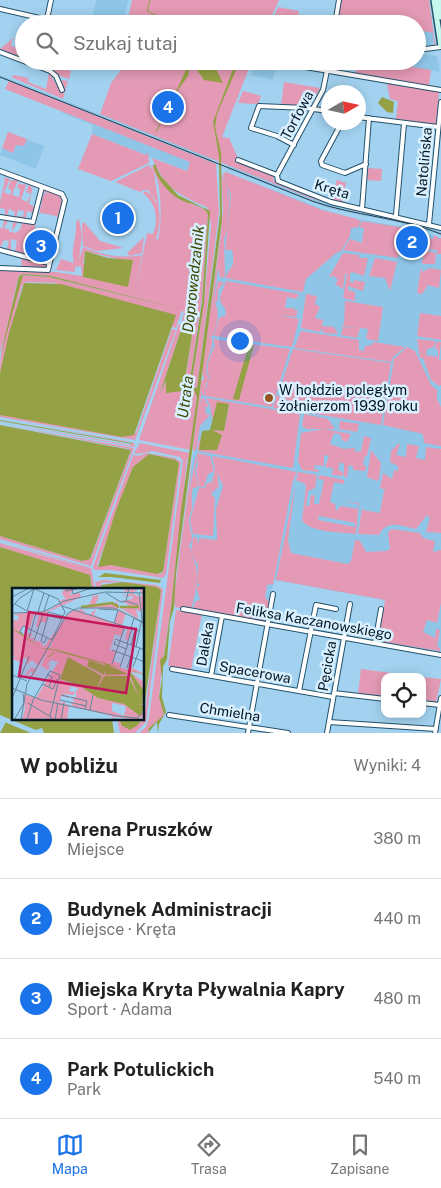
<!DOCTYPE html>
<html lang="pl">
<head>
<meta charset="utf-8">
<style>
	body { margin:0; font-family:"Public Sans",sans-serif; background:#f2f2f2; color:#222 }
	.controls { position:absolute; right:15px; bottom:15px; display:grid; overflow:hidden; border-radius:10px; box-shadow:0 2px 12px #0003 }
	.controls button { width:45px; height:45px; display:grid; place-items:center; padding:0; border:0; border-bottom:1px solid #e0e0e0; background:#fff; color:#222; font:25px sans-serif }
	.compass { position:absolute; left:321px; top:85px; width:45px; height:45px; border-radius:50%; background:#fff; box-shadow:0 2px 12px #0003; rotate:81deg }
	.you { position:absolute; left:239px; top:340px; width:18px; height:18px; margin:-12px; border:4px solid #fff; border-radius:50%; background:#1a73e8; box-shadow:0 0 0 8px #1a73e833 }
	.badge { display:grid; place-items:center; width:32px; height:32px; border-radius:50%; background:#1a73e8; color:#fff; font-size:16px; font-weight:700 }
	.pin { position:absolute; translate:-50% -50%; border:2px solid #fff; box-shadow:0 1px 5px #0006 }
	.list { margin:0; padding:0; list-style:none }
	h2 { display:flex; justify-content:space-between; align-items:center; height:65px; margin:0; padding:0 20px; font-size:21px }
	h2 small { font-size:16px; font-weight:400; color:#767676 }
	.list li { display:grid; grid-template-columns:32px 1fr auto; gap:15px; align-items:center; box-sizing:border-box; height:80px; padding:0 20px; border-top:1px solid #e0e0e0 }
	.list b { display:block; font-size:19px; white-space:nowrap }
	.list p { margin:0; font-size:16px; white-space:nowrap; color:#767676 }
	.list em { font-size:16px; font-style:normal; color:#767676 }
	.icon { flex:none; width:28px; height:28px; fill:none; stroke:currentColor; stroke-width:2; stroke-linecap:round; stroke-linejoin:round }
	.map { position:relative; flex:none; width:441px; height:733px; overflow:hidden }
	.search { position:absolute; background:#fff; box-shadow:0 2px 12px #0003; left:15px; right:15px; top:15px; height:55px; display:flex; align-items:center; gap:12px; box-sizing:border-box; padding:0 18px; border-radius:28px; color:#767676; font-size:19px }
	.sheet { height:385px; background:#fff }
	nav { display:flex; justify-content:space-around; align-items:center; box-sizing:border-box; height:70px; border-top:1px solid #e0e0e0; background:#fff; font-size:14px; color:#767676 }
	nav a { display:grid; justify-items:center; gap:2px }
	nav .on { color:#1a73e8 }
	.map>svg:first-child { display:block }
</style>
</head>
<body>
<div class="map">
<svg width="441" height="733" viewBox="0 0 441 733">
	<rect width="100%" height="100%" fill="#a2d2f0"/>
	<!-- built -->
	<path fill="#8fc6e8" d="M96,0H128L123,24H91Z
		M417,30L433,33V46L417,47Z
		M417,53L437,56L440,72L406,66V61H417Z
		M259,62L276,65L273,80L251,75L256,63Z
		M0,75L213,159L212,163L26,88L0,78Z
		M63,110L185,159L190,162L187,171L92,134V125L62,113Z
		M8,132L44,146L36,169L0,155Z
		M228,165L310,198L361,213L426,226L441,231V236L414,226L328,208L227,169Z
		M226,172L341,216L403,227L441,238V651L378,641L385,600L274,580L266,620L225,576L202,609L174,604L224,217L223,174Z"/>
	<!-- green -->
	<path fill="#e49ab5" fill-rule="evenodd" d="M132,0H279L268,24H127Z
		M340,0H429L435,43L434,46L433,33L417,30V24H380L338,17Z
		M278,7L299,11L297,24H271Z
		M12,39H15L12,40L11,46L24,49V58L0,49Z
		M33,61L71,71L69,79C56,75 45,69 32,64Z
		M120,61H252L222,137L229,138L238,158L241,159L238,158L274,177L273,180L233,163L305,194L359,210L358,212L310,198L100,114L111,83L125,65Z
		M358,61H377L431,70L429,85L432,87L355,75Z
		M49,73L62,93L65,89L60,80L68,81L63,99L11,77L14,75L28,78V82L46,89Z
		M9,81L216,164L219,212L197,388L194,387L192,380L204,303L211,224L207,207C178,195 165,188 152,158L187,171L190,162L5,89Z
		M384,81L439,92L436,124L407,123L406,120L396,119L398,101L390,99L387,84L384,83Z
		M284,82L320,88L317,94L302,92L301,106L281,105Z
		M243,91L261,96L258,104L238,103Z
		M8,132L27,139L24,146L16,145L13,153L2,148Z
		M92,134L146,155L148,152L149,163L111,181L78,169Z
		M151,164L178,198L206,210L208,215L202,297L190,380L197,395L191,450L139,440L179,324L195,326L194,322L182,321L184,313L182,310L176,328L55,283L26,282L22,286L0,373C0,341 11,305 22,275L49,277L158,304L51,276L23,274L19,275L0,352V269L56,272L82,276L81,266L75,267V272L56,270L61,259L74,263C70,249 77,237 76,222L79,219L82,235L79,260L83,247C103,255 120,259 142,255L136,290L147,233L153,234C159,220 156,203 143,193L144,191C164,197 161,225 156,239L158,240C162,225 162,184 154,172L159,207L148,190H143L140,192L115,182L149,165L153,171ZM85,251L122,260L83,264ZM182,327L193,329L184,388L166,393V381L160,393Z
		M367,168L382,169L381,181L366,180Z
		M226,172L322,210L357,219L360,221L359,227L351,228L350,236L341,251L336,253L306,279L303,292L225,278C230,265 236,269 232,250H225L231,195C228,187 224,183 223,174Z
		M221,173L228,190L227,202L229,192L230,195L227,230L224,240L225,274L224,278L220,277L218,268L213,306L218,281L224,283L218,290V300L215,303C220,312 217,326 213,336L209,337L212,338C214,351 201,366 209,378L204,396L202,395V389L200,405L202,398H204L209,407H205L206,414L210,415L200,426L196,451V448L195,451H193V446L201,381L204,380L202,371L221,233L223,209Z
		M5,177L10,179L4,192L10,195L11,190L8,188L11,180H18L12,195L19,197L20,189L17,188L19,183L25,185L27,183L21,199L27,202L31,194L26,192L29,184L32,188L33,186L29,204L35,207L33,219L30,221L34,213L27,211L25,220L18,219V216L23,217L24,211L18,210L16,218H14L15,212L9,209L7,217L5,216V209L0,208C0,195 4,189 5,177Z
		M337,180L346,183L342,201L346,203L331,199Z
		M45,189L47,192L42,194L30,251L24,255L15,251L17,241L11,239V250L7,249L9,241L4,240L0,248V228H3L4,220L8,221L4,228L10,230L9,232H12L13,222L17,223L12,232L15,233L20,230L22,223L35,224L42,191Z
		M50,191L61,195L63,201L57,218L56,216L41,213L39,215L43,195Z
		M361,221L418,230V233L403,231L398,258L343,250L350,239L362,243L364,228H360Z
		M84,222L100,241L124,248L97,251L83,246L82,224Z
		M434,235L438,237V239L441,238V254H437V250L424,249L426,238L433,239Z
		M144,237L142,253L130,256L127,253Z
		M424,250L436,253L435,264H422Z
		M343,253L359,255V258H368L364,276L352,272L350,274V282L354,283V280L365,282L363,291L348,286V290L355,292V301L343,298L347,274H345L343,289L335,284L338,280L334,276L329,277Z
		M21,257L46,264L48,266L45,268L0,267L22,266Z
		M375,258L397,262L390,291L385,278L369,276Z
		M421,267L422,272L430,268L441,270L439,288L428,285L422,294L417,293Z
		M226,281L299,294L296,299L287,297L285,308H295L294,310L298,311L296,317L275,314L299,319L292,347L214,336L219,318L226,315L225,308C215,299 223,292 226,281Z
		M306,294L317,296L315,304L320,307L315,318L323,320L322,326L334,327L338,334L323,333L322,328L320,332L301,328Z
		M345,301L383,307L378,341L366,339L368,329L360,328L357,338L341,335L343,327L359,328L341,326L344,324Z
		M420,313L441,316V340L417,336Z
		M172,329L176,330L135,440L0,417V415L136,433Z
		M301,331L359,340V350L364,351L365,346L372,345L373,342L405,347L393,357L392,362L294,348Z
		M213,339L290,349L272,407L205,396L206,384L210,378C204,370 210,355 215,346Z
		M417,339L435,341L434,347L427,349L426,355L438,357V351L435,347L436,342H441L439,360H441V385L439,386L431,380L423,358H420Z
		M407,347L415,351L431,385L437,390V399L441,407V446L424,443L423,434L383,425L394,359Z
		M293,349L391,363L381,425L303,412L282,396L279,391Z
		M277,394L279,397L299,412L273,408Z
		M206,398L300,414L293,468L198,451V443L202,436L200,450H212V430L224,431L229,404L212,419L210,405Z
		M304,414L328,419L335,429H307L302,426Z
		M0,418L125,441L134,443L135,447L0,422L130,445L132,443Z
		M340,421L359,424L357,432L339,429Z
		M0,424L134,448L91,566L0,539V536L82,561L91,558L131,451L129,449Z
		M324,429L351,434L347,442L342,440L340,434L334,433L330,444L344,449L355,448V452L361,451L364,436L371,438L367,456H365L363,464L366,467L365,471L353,470V466L349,465L347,477H344V464L340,462L338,470L343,472V476L332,475L333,468L325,467L329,456L324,455V466L315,465L314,469L319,470L318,472L302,470L298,461L301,433Z
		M140,443L190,453L187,460L171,608L162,666L159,697L164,715L149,728L148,733H139L146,727L149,718L183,461L180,457L152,451L139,454L134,453Z
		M398,444H400L396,455L406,457L407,444L419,446L416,458L425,460L426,447L441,449V533L426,532L430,518L427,515L416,529C401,526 387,519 379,535L358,534L362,508L363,510L380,513L384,491L386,490L380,488L383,473L392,479L394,470L398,471V466L390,462L391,451Z
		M371,450L381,463L379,479L377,481L367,477Z
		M147,453L175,458L181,462L166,574L163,578L112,570H94L93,567L133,455L139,456ZM149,454L176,460L179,463L163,572L162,574L111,565L97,566L133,467Z
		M193,453L189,493L196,456C198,462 196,463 195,469C195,474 198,481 198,487L193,488C190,496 193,500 192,507C192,511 189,516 189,520C189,529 196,539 188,547L191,548C190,557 195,559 196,567C199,581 194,598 191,610L175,607L174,597Z
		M197,453L210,456L214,471L208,474L204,487H199L196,470L198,465Z
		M212,456L297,472L293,481L274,580L273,584L267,585L265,597L269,602L266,623L219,614L216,612L192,610L196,601L200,600L196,587L200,585L197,583L198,565L191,554L193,537H196L199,544V538L217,540L216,509L223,486L217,472L219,486L211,494L215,498L213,536L193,534L190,520L199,488H205L207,483L212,482L215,469Z
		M298,472L317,475L315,488L308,491L306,506H309L311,495L315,496V493L314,504H319L324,480L318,479L320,475L344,480V484L334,482L330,502L335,504L336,511L341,506L358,509V504L343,501L359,503L356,534C343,532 309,533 302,520L306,487L305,484L296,480L288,540L291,553L348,564L351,561L355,540L360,541L366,552L386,551L390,549L388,533L391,529L420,533L423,538L435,541L433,552L441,550V603L437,623L427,620L423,632L435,638L436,629L440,630L437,647L440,648V651L378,641L385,600L276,580ZM319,516L355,523V527L318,520Z
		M0,541L91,568L95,589H92L91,578L88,575L0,547V543L89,569Z
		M104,580L156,585L163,589L146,722L135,733H120L117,719H120L121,724L130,730L144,719L161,590L123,582L101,583L102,589H97L95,582Z
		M176,610L202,614L191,670L168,666Z
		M361,669L421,677H385V696L358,694Z
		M422,677L441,679L436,702L422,699Z"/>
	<!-- water -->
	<path fill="#94a145" d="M174,15L182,20L191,18L193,24L164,22V19Z
		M190,61H194L199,68L206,66L216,69L223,83L204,80L195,67L190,66L188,76L174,96Z
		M236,61H240L217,114L215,127L221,152L222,220L176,575L174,608L170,621L167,659L163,667L162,697L166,712L159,724L158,733L157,722L148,733L149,728L164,715L159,697L162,679L160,660L164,656L171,608L181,510L197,397L190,380L202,302L208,215C206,205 187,204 179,199C167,192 156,177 153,165L155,164L160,175L178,195L210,211L204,303L192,380L194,387L197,388L220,214L219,156L213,122Z
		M382,97L394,102L393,113L387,112L378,103Z
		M85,251L108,258L133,260L128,287L83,277Z
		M23,274L51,276L179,309L49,277L23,275L0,358L19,276Z
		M24,283L61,284L176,315L134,435L122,437L0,415V373L9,333Z
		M182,327L193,329L183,391L166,393V381L160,393Z
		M249,344L254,345L239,400L233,399Z
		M217,402L229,404L224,431L212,430L222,435L217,450H199L202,431L210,430Z
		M0,420L132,443L133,444L0,421Z
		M0,425L131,450L90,559L82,561L0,536Z
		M149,454L176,460L179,463L163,572L157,574L111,565L98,567L116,510L133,467Z
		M0,547L90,575L92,589H14V719H112L114,733H44L42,728L36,730L0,715Z
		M105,573L161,580L160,583L112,577H98Z
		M123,582L157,587L161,590L144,709V589H102L101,585Z
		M120,719H142L138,725L130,730L121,725Z
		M6,722L7,723L31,733H0Z"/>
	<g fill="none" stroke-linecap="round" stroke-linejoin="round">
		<!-- stream -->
		<path stroke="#94a145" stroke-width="1" d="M150,0L147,11L164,19
			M156,132L172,101"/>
		<!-- street casing -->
		<g stroke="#23516a" stroke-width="6">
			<path id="street" d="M0,9L66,24
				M47,19L51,0
				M335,24L339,0
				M417,50L441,47
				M0,52L50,71L56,76L62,90
				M270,61L441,90
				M329,61L323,90L277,175L278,181L331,202L441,228
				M358,117L438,127
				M342,122L321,161L322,165L345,173L366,164
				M294,145L277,136L251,128L259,106L306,108L328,111
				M238,160L277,175
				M0,171L62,194L65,200L48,270L0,268
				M362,209L369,118
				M396,215L404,124
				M0,217L33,222L42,187
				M429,224L441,102
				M0,250L49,263
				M183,609L441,655
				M375,643L381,609
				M172,669L333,697
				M211,676L222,616
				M299,691L316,605L336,609
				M334,693L385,699
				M422,703L440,705
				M169,715L288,733
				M329,722L436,729
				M248,733L273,594
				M327,733L350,604
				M435,733L441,698"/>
		</g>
		<!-- secondary casing -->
		<g stroke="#23516a" stroke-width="8">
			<path id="secondary" d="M434,0L441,46
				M439,0L441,17"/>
		</g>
		<!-- street -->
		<use href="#street" stroke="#fff" stroke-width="4"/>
		<!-- secondary -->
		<use href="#secondary" stroke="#c5f7ed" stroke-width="5"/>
		<!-- rail -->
		<path stroke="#233b4a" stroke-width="1" d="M0,77L312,201C354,216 400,217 441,234"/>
	</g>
	<!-- markers -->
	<circle fill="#965520" stroke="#d8f0ff" stroke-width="2" cx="269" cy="398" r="5"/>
	<g text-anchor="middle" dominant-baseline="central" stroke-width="5" stroke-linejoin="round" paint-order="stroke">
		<!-- street labels -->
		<g font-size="14" fill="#041621" stroke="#d8f0ff">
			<text transform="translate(297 115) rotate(-62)">Torfowa</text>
			<text transform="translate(424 162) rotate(-85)">Natolińska</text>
			<text transform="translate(332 189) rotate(17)">Kręta</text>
			<text transform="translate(314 621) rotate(10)">Feliksa Kaczanowskiego</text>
			<text transform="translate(205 644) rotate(-80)">Daleka</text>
			<text transform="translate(327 666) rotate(-80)">Pęcicka</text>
			<text transform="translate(255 672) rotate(10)">Spacerowa</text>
			<text transform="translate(230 712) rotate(9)">Chmielna</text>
		</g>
		<!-- poi labels -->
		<g font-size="14" fill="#041621" stroke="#d8f0ff" text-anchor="start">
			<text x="279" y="390">W hołdzie poległym<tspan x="279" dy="16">żołnierzom 1939 roku</tspan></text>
		</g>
		<!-- water labels -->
		<g font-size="15" font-style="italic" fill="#404700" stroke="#d8f0ff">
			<text transform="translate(193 279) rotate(-84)">Doprowadzalnik</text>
			<text transform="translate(185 397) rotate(-82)">Utrata</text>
		</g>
	</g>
	<!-- overview -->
	<g transform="translate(12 588)">
		<rect width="132" height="132" fill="#a2d2f0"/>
		<path d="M52,0L63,1L57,7L68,5L69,9L36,24L34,34H28L26,40L24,38L27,27H31L26,26L25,28L22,26L18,40L10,38L8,44L14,48L16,45L21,46L17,50L22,49L21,53H28L32,59L45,41L36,60L37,61L50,33L53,35L51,31L60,23L71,21L72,25L74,21L73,25L77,27L84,21L82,27L101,35L107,22L114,25L110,37L122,41H119L116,52L113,51L116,39L109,37L112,39L109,48L103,46L98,62L104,64L101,73L109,76L108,79L99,77L116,82L117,78L132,86L118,84L132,94V110L129,112L132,116V119L130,118L132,132L129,129L126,132L103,129L101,132V129L96,127L57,118L55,132H34V130L16,132V130L10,132L13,121L11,106L24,110L46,74L39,72L34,79L38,76L36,82L29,78L35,64L20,89L17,90L21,84L19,83L14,89L15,84L19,80L24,81L26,77L20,72L14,77L16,71L10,69L8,74L0,71L3,68H0V31L5,33L7,28L0,26L36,23L53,13L49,14L48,12L54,11L50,6ZM57,70L73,79L66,99L49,91ZM78,73L94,78L92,87L78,80ZM75,80L90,88L83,104L69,98ZM93,88L117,89L105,114L84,107ZM119,93L127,111L125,113L112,104ZM59,98L67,101L64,102V109H60L62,114H58L61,118L53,116V113L48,115L49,108L58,110L51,106L62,107L63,104L57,103ZM100,115L114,118L112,128L100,123ZM114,0L126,2L120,5L127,9L131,7L127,6H130L127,0L132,2V20L128,24L124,21L126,31L107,19L106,21L70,20L69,18L76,19L81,8L87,7L83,18L103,16L105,12L106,18L114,21L117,17L109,13L120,11L121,8L113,9L110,5L114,8L120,4L111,3Z" fill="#e49ab5" fill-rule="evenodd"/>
		<path d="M0,41L7,44L29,60H35L46,62L114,81L130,86L132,84V87L116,82L120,86L132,103L130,110H132V116L128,111L131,116H127L131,117L132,121L128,128L112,116L86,110L68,98L48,91L56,69L90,88L83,106L92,88H116L128,110L115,81L96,77L116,86L94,87V84L93,87V76L43,63L40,67L37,69L35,70L43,63L53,64L29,60ZM77,72L94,78L92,87L75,78Z" fill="#94a145"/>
		<path fill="none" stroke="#94a145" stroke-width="2.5" d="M69,19L100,15L107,19M108,19H127"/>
		<path fill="none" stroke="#63879d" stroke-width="1" d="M60,0L61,6L80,0M117,0L114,13L126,17M53,3L69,0M94,5L109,14L114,13M0,9L17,0M3,16L15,23L22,1M50,18L127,43M0,19L8,10L22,1M87,21L106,22L102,35M32,23L37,7M26,24L32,5M0,25L31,24L52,13L93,4L133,5M35,27L36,24L51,28M119,40L122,30L133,36M11,46L8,44L11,38L40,52L53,24L46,11L23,1M35,49L32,55L29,53L36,28M17,50L24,25M103,51L133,62M22,53L31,26L50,31M103,53L102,56L114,61M115,56L120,41M119,57L123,42M124,59L130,30L127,5M100,62L133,74M100,76L113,38M108,79L116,56M121,79L128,60M115,80L122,58M35,86L40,89L37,99M0,87L15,93M30,96L41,101L45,91M0,100L29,112L105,128M49,107L75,113L73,121M0,111L17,68M48,112L74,118M16,115L39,129L40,132M78,122L81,107M105,128L125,130L133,123M2,132L12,115L11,106M9,132L15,96L56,25L66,20H102L133,35M15,132L21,112L38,83L48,87L38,128M43,132L46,115M49,132L52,115"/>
		<path fill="#c2185b" fill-opacity="0.15" stroke="#c2185b" stroke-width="2.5" d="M17,24L124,41L114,105L7,88Z"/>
		<rect width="132" height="132" fill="none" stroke="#041621" stroke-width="2.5"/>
	</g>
</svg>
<div class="controls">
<button><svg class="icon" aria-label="locate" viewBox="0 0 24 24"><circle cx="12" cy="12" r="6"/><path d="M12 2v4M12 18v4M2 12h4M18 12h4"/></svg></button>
</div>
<svg class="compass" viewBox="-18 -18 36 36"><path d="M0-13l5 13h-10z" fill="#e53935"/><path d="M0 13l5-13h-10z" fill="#767676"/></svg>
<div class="you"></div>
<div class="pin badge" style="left:118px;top:218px">1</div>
<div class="pin badge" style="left:412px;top:242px">2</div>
<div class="pin badge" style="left:41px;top:246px">3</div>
<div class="pin badge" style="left:168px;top:107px">4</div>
<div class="search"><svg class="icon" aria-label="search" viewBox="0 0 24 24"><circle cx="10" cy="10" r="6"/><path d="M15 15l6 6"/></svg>Szukaj tutaj</div>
</div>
<section class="sheet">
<h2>W pobliżu<small>Wyniki: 4</small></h2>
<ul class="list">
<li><span class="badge">1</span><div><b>Arena Pruszków</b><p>Miejsce</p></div><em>380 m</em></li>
<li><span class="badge">2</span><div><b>Budynek Administracji</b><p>Miejsce · Kręta</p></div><em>440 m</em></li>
<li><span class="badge">3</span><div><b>Miejska Kryta Pływalnia Kapry</b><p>Sport · Adama</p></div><em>480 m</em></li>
<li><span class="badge">4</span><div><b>Park Potulickich</b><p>Park</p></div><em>540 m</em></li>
</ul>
</section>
<nav>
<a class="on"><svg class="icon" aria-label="map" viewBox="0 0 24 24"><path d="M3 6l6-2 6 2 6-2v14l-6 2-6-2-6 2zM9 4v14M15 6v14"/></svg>Mapa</a>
<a><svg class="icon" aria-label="directions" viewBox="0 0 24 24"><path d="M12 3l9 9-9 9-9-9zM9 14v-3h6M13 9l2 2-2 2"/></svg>Trasa</a>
<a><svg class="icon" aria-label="saved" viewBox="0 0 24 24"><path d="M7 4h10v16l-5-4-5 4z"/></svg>Zapisane</a>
</nav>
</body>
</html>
